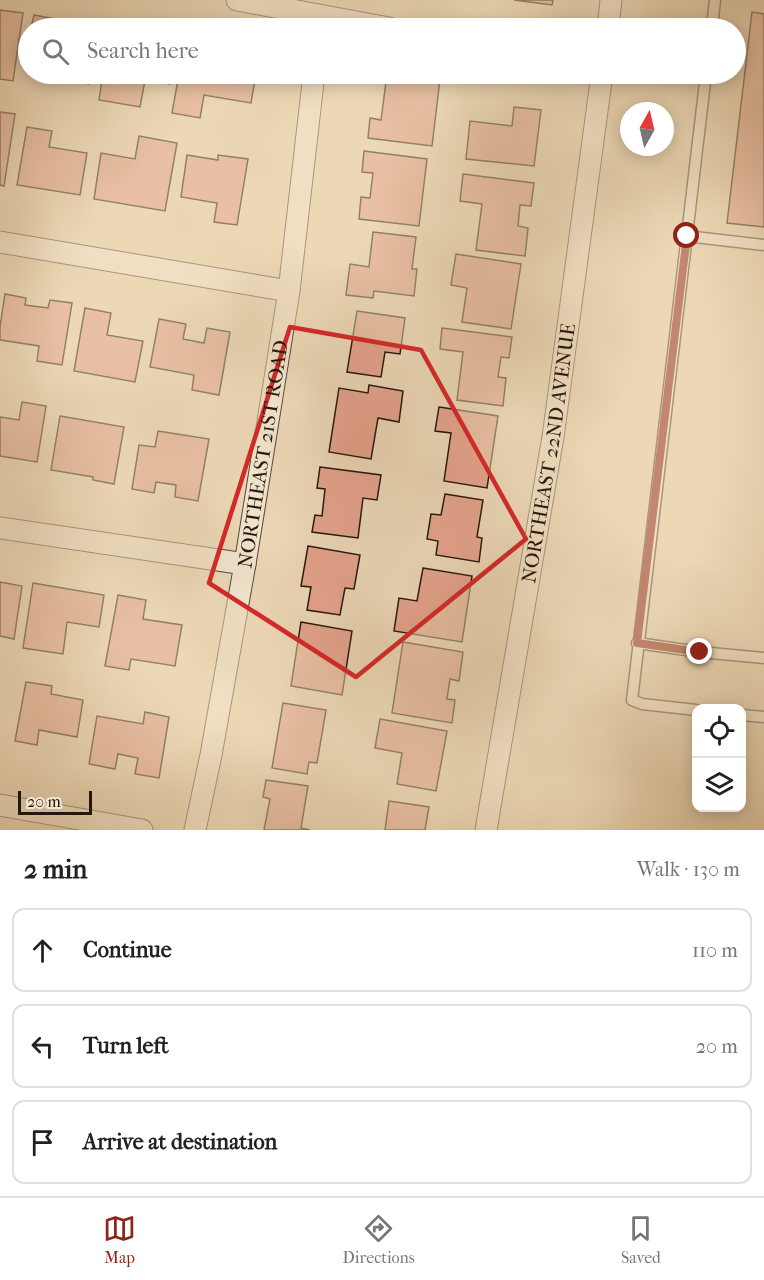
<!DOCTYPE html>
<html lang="en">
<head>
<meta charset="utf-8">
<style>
	body { margin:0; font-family:"IM FELL French Canon",serif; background:#f6f6f6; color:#222 }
	.controls { position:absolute; right:18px; bottom:18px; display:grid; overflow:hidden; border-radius:12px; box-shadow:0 3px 15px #0003 }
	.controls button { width:54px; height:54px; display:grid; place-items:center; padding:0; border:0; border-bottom:2px solid #e0e0e0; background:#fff; color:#222; font:30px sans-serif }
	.compass { position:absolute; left:620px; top:102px; width:54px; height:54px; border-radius:50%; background:#fff; box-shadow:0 3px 15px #0003; rotate:8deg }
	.scale { position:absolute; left:18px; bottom:15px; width:74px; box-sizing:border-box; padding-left:6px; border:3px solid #24170f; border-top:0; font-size:16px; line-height:21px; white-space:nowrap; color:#24170f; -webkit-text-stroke:4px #f3e6d0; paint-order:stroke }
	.stop { position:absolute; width:18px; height:18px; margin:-14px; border:4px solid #8f2418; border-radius:50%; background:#fff }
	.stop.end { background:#8f2418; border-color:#fff; box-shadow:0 2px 6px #0008 }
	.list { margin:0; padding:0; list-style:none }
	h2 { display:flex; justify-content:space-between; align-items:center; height:78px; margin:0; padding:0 24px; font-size:26px }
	h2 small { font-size:20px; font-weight:400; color:#767676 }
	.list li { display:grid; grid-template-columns:39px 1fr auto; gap:18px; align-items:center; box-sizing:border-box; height:84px; margin:0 12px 12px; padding:0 12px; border:2px solid #e0e0e0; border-radius:12px }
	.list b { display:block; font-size:22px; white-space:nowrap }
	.list em { font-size:20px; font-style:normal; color:#767676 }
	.icon { flex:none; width:33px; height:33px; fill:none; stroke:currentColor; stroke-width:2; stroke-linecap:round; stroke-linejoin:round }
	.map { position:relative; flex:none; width:764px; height:830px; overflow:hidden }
	.search { position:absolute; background:#fff; box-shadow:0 3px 15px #0003; left:18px; right:18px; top:18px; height:66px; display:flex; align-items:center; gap:15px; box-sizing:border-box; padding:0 21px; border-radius:33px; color:#767676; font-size:22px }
	.sheet { height:366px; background:#fff }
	nav { display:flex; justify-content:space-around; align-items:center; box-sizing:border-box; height:84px; border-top:2px solid #e0e0e0; background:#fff; font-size:16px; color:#767676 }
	nav a { display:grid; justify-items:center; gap:3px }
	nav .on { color:#8f2418 }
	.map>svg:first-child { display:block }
</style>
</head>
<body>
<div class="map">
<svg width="764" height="830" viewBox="0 0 764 830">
	<rect width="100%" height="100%" fill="#edd8b7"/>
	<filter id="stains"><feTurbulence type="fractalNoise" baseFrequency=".00333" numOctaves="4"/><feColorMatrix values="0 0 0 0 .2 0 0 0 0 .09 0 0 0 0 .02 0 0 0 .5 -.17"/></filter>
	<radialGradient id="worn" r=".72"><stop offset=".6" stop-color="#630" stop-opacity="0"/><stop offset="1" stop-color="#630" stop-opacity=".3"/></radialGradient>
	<!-- building -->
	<path fill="#e5a38d" stroke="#24170f" stroke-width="1.5" d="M514,0H553L552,5Z
		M0,10L23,13L13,81L0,79Z
		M752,12L764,14V227L727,223Z
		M34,15L56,19L55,28H31Z
		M80,23L99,26L98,28H79Z
		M28,47V70L25,69Z
		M72,74H91L89,84L70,81Z
		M103,74H172L170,84L145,80L140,107L99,100Z
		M179,74H256L251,103L204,95L200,118L172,113Z
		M387,74L440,79L432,146L368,138L370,118L381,120Z
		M514,107L541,110L534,166L466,159L470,121L512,126Z
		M0,112L15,114L4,186L0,185Z
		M27,127L52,131L49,147L87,153L80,195L17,185Z
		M139,136L177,143L165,211L94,199L101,153L135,159Z
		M364,151L427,159L419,226L359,219L361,197L370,198L373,173L362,172Z
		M187,155L218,160V155L248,159L237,225L214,222L217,203L181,197Z
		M463,174L534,183L531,206L520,205L518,226L528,228L525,256L476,250L482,204L460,201Z
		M373,232L416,237L412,269H417L414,296L374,291L373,298L346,295L350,264L369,267Z
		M456,254L521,264L511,329L462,322L467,288L451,285Z
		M5,294L26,298L25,305L48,308L50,300L72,303L62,365L37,361L39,346L0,340V327Z
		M85,308L111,313L107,335L143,341L135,382L74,371Z
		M357,311L405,318L400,354L385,352L381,377L347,372Z
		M159,319L186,324L183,339L204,343L207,328L230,332L219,395L192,390L194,375L150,367Z
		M442,328L512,337L509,358L501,357L498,377L506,378L503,406L457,400L463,352L440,349Z
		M369,385L403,391L399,422L378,418L371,459L329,452L339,388L368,393Z
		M22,402L46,406L37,462L0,456V417L19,420Z
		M439,407L498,416L487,488L444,481L451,433L435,431Z
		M60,416L124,427L114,484L93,480V477L51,470Z
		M158,431L209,439L198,501L175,497L176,485L156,482L154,493L132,489L139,445L155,447Z
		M320,467L381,475L377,500L363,498L358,538L312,532L315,515L322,516L325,489L317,488Z
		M445,494L483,500L477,537L482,538L479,562L436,555L438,541L427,539L431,514L441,515Z
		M308,546L360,555L354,589L345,588L340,615L307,610L311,587L301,586Z
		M423,568L472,576L462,642L394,631L399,598L417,601Z
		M0,582L22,586L14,639L0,636Z
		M33,583L104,595L99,627L67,622L63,654L23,648Z
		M118,595L146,600L143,619L182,625L175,666L131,659L129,670L105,666Z
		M301,622L352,631L342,695L291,686Z
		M403,642L463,652L459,681L450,679L447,699L455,700L452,723L392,713Z
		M26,682L52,686L51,694L83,700L77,737L39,730L37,745L15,741Z
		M283,703L326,710L317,763L309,762L307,774L272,768Z
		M145,712L169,717L159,778L135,774L138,758L118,754L115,769L89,764L97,716L143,724Z
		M380,719L447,731L436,791L397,784L402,753L375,748Z
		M266,780L308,786L301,828L310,830H264L270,799L263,797Z
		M389,801L429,807L425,830H385Z"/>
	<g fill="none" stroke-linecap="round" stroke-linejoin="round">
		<!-- service casing -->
		<g stroke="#564739" stroke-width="13">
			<path id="service" d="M712,28L715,0
				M686,236L764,245
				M637,643L700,652L764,658
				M696,710L642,704L632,700L706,74
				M742,715L764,717"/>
		</g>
		<!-- minor casing -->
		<g stroke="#564739" stroke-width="23">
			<g id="minor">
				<path d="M237,0L389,28"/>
				<path d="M608,28L611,0"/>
				<path d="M0,242L289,291"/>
				<path d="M0,528L245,564"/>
				<path d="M0,805L142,830"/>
				<path id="s1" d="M195,830L211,755L245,564L289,291L314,74"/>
				<path id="s2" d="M486,830L553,437L602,74"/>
			</g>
		</g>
		<!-- service -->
		<use href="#service" stroke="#f3e6d0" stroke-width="10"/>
		<!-- minor -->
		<use href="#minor" stroke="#f3e6d0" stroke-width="21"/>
	</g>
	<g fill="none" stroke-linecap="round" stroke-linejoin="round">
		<!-- route -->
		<path stroke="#8f2418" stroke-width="8" d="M687,236L637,643L700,652"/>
	</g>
	<!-- marked area -->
	<path d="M0 0H764V830H0ZM290,327L421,350L526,539L356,677L209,583Z" fill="#edd8b7" fill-opacity=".55" fill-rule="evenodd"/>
	<path fill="none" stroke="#d62828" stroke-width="4.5" stroke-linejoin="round" d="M290,327L421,350L526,539L356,677L209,583Z"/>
	<g text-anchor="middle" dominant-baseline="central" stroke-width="6" stroke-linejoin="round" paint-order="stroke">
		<!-- street labels -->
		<g font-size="20" fill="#24170f" stroke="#f3e6d0">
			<text stroke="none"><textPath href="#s2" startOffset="382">NORTHEAST 22ND AVENUE</textPath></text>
			<text stroke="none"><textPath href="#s1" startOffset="382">NORTHEAST 21ST ROAD</textPath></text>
		</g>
	</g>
	<rect width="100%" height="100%" filter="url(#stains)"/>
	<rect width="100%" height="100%" fill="url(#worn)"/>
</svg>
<div class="controls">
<button><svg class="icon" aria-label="locate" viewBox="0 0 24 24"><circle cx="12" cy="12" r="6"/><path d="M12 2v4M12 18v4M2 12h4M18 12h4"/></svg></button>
<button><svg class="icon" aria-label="layers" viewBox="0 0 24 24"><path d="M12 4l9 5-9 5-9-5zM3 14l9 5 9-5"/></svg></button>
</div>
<svg class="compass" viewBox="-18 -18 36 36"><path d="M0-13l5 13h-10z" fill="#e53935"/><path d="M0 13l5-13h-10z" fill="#767676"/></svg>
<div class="scale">20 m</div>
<div class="stop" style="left:687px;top:236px"></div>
<div class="stop end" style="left:700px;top:652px"></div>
<div class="search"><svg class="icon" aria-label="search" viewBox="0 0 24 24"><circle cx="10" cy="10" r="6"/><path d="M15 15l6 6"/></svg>Search here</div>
</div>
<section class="sheet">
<h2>2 min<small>Walk · 130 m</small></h2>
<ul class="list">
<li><svg class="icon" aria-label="ahead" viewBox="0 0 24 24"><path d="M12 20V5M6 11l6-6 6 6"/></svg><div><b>Continue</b></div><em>110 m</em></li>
<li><svg class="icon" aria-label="left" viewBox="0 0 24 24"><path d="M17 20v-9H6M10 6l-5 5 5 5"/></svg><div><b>Turn left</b></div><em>20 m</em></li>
<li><svg class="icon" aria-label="arrive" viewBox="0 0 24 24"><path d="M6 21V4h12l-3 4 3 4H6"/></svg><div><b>Arrive at destination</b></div></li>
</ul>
</section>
<nav>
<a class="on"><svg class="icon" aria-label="map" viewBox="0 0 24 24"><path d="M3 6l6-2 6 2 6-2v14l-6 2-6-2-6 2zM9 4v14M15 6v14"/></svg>Map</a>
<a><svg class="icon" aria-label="directions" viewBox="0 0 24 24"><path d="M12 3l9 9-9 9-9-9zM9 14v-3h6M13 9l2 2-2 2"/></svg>Directions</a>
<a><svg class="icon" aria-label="saved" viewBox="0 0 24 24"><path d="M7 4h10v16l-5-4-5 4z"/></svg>Saved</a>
</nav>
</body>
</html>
